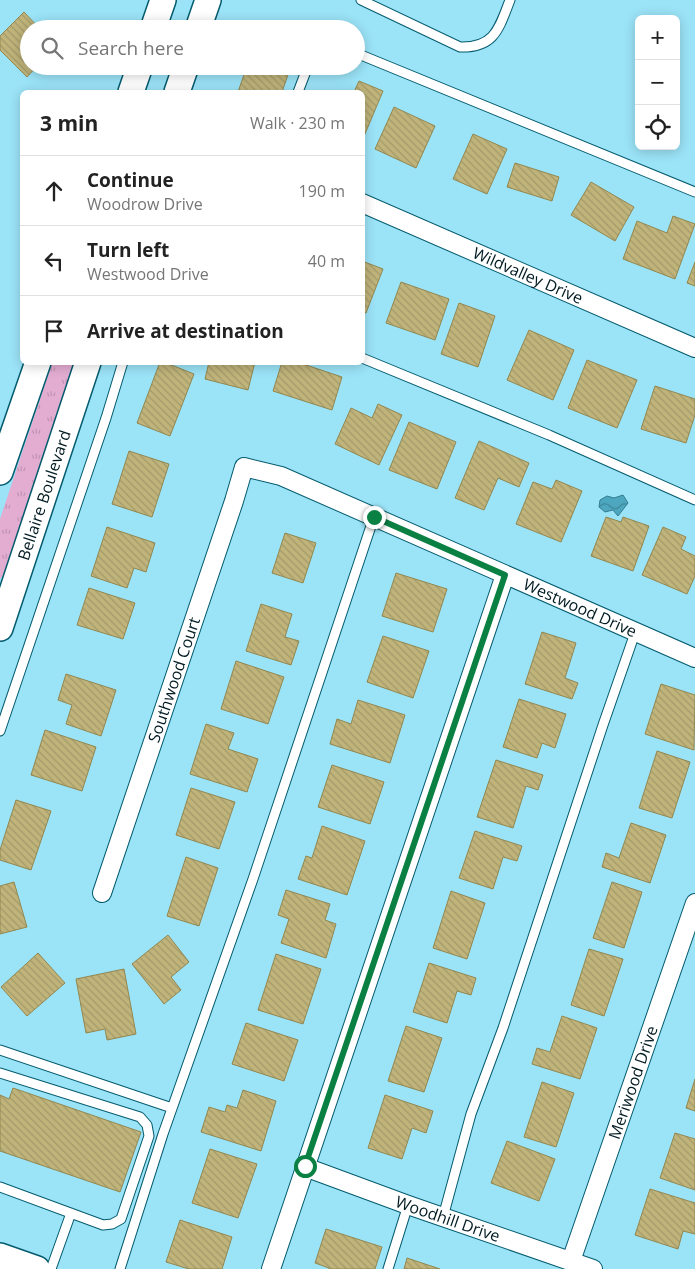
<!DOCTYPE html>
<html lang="en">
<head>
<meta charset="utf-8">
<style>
	body { margin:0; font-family:"Open Sans",sans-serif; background:#f6f6f6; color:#222 }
	.controls { position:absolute; right:15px; top:15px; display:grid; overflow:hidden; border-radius:8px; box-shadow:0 2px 12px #0003 }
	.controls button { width:45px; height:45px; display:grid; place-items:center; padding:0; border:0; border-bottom:1px solid #e0e0e0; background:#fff; color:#222; font:25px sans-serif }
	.stop { position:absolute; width:15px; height:15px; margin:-11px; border:4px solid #0b8043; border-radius:50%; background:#fff }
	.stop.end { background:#0b8043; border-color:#fff; box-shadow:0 1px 5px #0008 }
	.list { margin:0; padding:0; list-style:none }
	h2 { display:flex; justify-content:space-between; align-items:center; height:65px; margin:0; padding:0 20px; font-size:21px }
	h2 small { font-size:16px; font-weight:400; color:#767676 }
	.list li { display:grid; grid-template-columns:32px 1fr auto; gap:15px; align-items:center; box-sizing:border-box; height:70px; padding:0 20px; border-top:1px solid #e0e0e0 }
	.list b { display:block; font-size:19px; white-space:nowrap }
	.list p { margin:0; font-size:16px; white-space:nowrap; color:#767676 }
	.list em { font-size:16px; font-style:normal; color:#767676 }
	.icon { flex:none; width:28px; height:28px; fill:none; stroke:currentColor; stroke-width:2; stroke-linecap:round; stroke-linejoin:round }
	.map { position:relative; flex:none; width:695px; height:1269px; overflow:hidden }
	.search { position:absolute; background:#fff; box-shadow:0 2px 12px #0003; left:20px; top:20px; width:345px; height:55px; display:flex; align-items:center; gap:12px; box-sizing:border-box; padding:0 18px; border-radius:28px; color:#767676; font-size:19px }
	.panel { position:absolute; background:#fff; box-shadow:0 2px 12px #0003; left:20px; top:90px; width:345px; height:275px; border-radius:8px }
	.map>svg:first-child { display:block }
</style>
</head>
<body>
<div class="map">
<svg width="695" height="1269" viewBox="0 0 695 1269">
	<defs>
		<pattern id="grass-tufts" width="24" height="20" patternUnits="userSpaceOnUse" patternTransform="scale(1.25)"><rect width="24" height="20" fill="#e3add2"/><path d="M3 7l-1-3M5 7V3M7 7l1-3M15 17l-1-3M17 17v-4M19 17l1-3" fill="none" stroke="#c194b4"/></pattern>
		<pattern id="water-waves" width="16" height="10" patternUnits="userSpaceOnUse" patternTransform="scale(1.25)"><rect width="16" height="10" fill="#4ca7bf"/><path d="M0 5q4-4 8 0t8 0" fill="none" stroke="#3d879b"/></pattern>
		<pattern id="building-back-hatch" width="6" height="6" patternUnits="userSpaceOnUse" patternTransform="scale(1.25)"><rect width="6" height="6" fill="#c0b47b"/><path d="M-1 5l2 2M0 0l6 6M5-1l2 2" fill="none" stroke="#a39a6a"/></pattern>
	</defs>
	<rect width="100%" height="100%" fill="#9be3f7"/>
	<!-- grass -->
	<path fill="url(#grass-tufts)" d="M52,363H78L5,573L0,579V519Z"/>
	<!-- water -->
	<path fill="url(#water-waves)" stroke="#357d90" d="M623,495L628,503L618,516L613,510L605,512L599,507L600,500L607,496L614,498Z"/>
	<!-- building -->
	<path fill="url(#building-back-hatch)" stroke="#92874f" d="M24,12L40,29H29V66H37L27,77L0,50V36Z
		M247,66H291L282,92H238Z
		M359,81L383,91L362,141V92H354Z
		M394,107L435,126L416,168L375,149Z
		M473,134L507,149L487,194L453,179Z
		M515,163L559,177L552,201L507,187Z
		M591,182L634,207L615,241L571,215Z
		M673,216L695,224L675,279L623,259L637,221L667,233Z
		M362,261L383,269L366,313L362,312Z
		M695,262V286L687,283Z
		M401,282L449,299L435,340L386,323Z
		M459,303L495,316L478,367L441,354Z
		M529,330L574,350L553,400L507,380Z
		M587,360L637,380L617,428L568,408Z
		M160,362H164L194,374L170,436L137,423Z
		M209,362H255L248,390L205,379Z
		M282,362H297L342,377L332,410L273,391Z
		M655,386L695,399V415L686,443L641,429Z
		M378,404L402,415L379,465L335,444L351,408L372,418Z
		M409,422L456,442L437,489L389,470Z
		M479,441L529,463L519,487L498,478L484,510L455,498Z
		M129,451L169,464L152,517L112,504Z
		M556,480L582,491L561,542L516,524L533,482L552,489Z
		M606,517L621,522L623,517L649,526L633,571L591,556Z
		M107,527L155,543L146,572L134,568L127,588L91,576Z
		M663,527L686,537L681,549L695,556V576L687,594L642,575Z
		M285,533L316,543L303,583L272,573Z
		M396,573L447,589L433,632L382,616Z
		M89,588L135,603L123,639L77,625Z
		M261,604L292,614L285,637L299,641L291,665L246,651Z
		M542,632L576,643L565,678L578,683L572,699L525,684Z
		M383,636L429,651L413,698L367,682Z
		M236,661L284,677L268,724L221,709Z
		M66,674L116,690L101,736L66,724L72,705L58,700Z
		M661,684L695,695L694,750L645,734Z
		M519,699L566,714L555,748L542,743L537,758L503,747Z
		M358,700L405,715L390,763L330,744L337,719L351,724Z
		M206,724L234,733L228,749L258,759L247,792L190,774Z
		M45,730L96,747L82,791L31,775Z
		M657,751L690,762L672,818L639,808Z
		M496,760L543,775L538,790L526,786L513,828L477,817Z
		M332,765L384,782L370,824L318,807Z
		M191,788L235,802L219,849L176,835Z
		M16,800L51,811L31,870L0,860V850Z
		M631,823L666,835L650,883L602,867L606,853L619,858Z
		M322,826L365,841L347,895L298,879L306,856L312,858Z
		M475,831L522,846L517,861L503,857L493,889L459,878Z
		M186,857L218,868L199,926L167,916Z
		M14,882L27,927L0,934V886Z
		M612,882L642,892L624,948L593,938Z
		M286,890L330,904L325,920L336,924L326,958L281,943L289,919L278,915Z
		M451,891L485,903L467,959L433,948Z
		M168,935L189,962L171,977L181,990L164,1004L132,964Z
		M589,949L623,959L604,1016L571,1005Z
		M38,953L65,983L27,1016L1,987Z
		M276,954L321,969L303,1024L258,1010Z
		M429,963L476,978L471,995L457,991L447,1023L413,1012Z
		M124,969L136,1034L107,1040L105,1029L86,1033L76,979Z
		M562,1016L597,1028L580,1079L532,1064L537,1048L550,1052Z
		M246,1023L298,1040L284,1081L232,1064Z
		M406,1026L442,1038L424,1092L388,1081Z
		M695,1079V1111L686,1108Z
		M542,1082L574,1093L556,1147L524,1137Z
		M13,1088L141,1132L120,1192L0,1151V1095L9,1099Z
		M243,1090L276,1101L261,1151L201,1132L209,1107L225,1112L227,1105L237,1108Z
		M385,1095L433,1111L426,1133L412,1128L402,1159L368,1148Z
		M675,1133L695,1139V1190L660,1178Z
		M507,1141L555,1159L539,1201L491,1183Z
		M210,1149L257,1164L238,1218L192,1203Z
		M650,1189L695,1203V1234L683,1231L678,1249L635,1235Z
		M180,1220L232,1237L222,1269H189L166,1262Z
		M326,1229L382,1247L375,1269H329V1268L315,1263Z
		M407,1258L440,1269H404Z"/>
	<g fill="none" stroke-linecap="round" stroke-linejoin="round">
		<!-- lane casing -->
		<g stroke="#035b6d" stroke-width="11">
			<path id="lane" d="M361,0L460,47C495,48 499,28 510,0
				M356,53L695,192
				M298,92L308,66
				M362,358L549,435L695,500
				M0,731L106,418L123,362
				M0,1050L172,1108
				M0,1073L140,1117L147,1125L149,1136L121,1219L112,1224L103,1225L0,1187
				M443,1217L471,1114L503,1028L603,725L635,633
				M51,1269L71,1213
				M120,1269L163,1134L253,879L374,517
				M388,1269L408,1205"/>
		</g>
		<!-- street casing -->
		<g stroke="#035b6d" stroke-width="20">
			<g id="street">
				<path id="s1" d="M362,203L695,348"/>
				<path id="s2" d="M102,893L234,501L244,467L281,476L695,658"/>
				<path id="s3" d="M305,1167L408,1205L593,1269"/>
				<path id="s4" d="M571,1261L695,903"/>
				<path d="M271,1269L505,575"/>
			</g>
		</g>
		<!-- secondary casing -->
		<g stroke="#035b6d" stroke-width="28">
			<g id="secondary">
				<path d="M153,29L163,0"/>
				<path d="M198,29L208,0"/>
				<path d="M131,92L140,66"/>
				<path d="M177,92L186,66"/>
				<path d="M0,472L38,362"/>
				<path id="s5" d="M0,628L88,362"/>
				<path d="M0,1256L37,1269"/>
			</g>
		</g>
		<!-- lane -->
		<use href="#lane" stroke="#fff" stroke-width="9"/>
		<!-- street -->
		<use href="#street" stroke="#fff" stroke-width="18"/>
		<!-- secondary -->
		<use href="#secondary" stroke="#fff" stroke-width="25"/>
	</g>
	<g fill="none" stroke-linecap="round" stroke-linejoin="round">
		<!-- route -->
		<path stroke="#0b8043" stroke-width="6" d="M305,1166L505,575L374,517"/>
	</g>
	<g text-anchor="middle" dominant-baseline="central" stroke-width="4.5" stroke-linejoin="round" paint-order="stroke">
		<!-- street labels -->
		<g font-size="16" fill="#001a22" stroke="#9be3f7">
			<text stroke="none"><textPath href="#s1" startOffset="181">Wildvalley Drive</textPath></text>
			<text stroke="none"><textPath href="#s5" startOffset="140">Bellaire Boulevard</textPath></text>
			<text stroke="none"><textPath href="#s2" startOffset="814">Westwood Drive</textPath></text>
			<text stroke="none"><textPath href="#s2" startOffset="225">Southwood Court</textPath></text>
			<text stroke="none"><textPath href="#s4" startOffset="189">Meriwood Drive</textPath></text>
			<text stroke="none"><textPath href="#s3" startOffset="152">Woodhill Drive</textPath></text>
		</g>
	</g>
</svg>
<div class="controls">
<button>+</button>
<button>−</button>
<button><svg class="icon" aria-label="locate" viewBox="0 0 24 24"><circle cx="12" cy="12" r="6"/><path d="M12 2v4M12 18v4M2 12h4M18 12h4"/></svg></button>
</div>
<div class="stop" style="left:305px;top:1166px"></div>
<div class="stop end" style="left:374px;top:517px"></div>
<div class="search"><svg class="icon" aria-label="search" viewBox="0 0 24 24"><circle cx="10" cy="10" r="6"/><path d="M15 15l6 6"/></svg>Search here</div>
<section class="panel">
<h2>3 min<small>Walk · 230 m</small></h2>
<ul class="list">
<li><svg class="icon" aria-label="ahead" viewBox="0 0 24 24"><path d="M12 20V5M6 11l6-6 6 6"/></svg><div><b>Continue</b><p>Woodrow Drive</p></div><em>190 m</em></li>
<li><svg class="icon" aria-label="left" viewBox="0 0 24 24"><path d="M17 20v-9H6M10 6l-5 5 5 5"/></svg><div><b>Turn left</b><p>Westwood Drive</p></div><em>40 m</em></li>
<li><svg class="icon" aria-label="arrive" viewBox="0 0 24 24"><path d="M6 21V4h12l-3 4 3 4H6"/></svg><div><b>Arrive at destination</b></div></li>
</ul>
</section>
</div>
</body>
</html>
